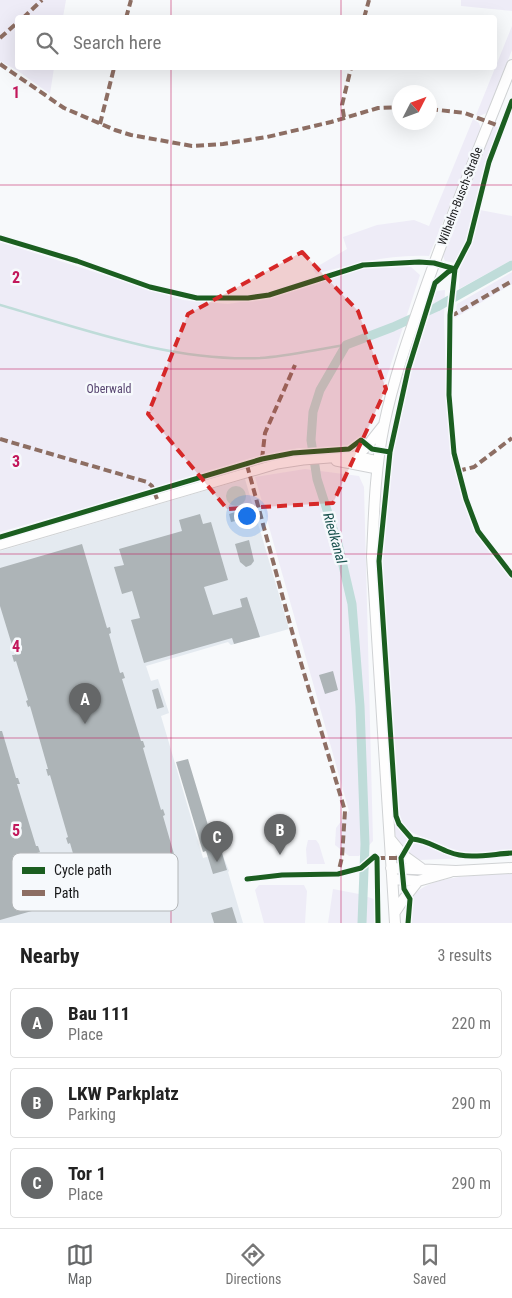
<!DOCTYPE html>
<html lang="en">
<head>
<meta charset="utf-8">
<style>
	body { margin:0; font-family:"Roboto Condensed",sans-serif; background:#f6f6f6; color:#222 }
	.compass { position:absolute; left:392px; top:85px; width:45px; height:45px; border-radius:50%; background:#fff; box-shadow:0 5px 20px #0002; rotate:48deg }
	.you { position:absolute; left:246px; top:515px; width:18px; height:18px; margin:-12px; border:4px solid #fff; border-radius:50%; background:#1a73e8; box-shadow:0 0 0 8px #1a73e833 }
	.badge { display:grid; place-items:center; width:32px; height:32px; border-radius:50%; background:#656768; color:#fff; font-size:16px; font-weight:700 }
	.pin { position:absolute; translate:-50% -41px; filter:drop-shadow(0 1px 2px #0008) }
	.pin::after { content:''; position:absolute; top:26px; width:18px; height:15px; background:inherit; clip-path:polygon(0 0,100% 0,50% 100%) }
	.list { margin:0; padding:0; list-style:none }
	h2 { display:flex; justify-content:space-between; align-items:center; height:65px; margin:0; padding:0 20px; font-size:21px }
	h2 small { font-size:16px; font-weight:400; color:#767676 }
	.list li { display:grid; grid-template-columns:32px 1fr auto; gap:15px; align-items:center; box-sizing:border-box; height:70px; margin:0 10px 10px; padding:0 10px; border:1px solid #e0e0e0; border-radius:5px }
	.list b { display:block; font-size:19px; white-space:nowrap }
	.list p { margin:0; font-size:16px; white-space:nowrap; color:#767676 }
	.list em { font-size:16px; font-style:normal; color:#767676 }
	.icon { flex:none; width:28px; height:28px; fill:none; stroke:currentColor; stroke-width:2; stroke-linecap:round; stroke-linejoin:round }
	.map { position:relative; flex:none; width:512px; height:923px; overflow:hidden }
	.search { position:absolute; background:#fff; box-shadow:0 5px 20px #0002; left:15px; right:15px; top:15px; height:55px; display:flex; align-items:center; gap:12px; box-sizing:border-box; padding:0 18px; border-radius:5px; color:#767676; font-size:19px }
	.sheet { height:305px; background:#fff }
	nav { display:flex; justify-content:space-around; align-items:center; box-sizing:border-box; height:70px; border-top:1px solid #e0e0e0; background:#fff; font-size:14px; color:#767676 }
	nav a { display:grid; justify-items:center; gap:2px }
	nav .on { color:#656768 }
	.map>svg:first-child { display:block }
</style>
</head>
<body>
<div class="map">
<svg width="512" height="923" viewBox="0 0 512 923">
	<rect width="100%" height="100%" fill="#f7f9fb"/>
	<!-- built -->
	<path fill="#e4eaf0" d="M245,479L289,629L231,645L228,642L146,666L151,681L158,679L169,713L161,716L203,858L222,853L229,871L228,872L243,923H0V551Z"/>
	<!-- green -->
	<path fill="#eeecf7" d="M0,0H66L63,17L18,18V68H54L50,94L18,71L0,61Z
		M461,0H512V11L461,6Z
		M512,26V50L487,113L479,116L476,115Z
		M473,119L479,123L481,129L429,256C390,254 353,264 316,274L313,269L347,249L343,237L377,225L414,220L429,226Z
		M493,125L499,128C492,146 486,164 481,183C474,209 474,243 455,263L445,261L443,256Z
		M480,210L512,216V260L459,289L460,268L473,240Z
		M0,242L183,300L228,304L272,297L365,268L411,267L420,275L374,416C372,422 369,429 366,434C353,451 317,448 298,448L0,532Z
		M512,272V284L455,318L457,304Z
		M445,290L444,320L447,395L451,454L478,532L512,576V851C492,852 469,857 450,850C444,848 439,844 433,841C416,834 409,834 398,818L379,561L390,458L408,370L429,317L436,291Z
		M305,469L359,476L364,487L373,841L359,856H349L335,845L336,828L349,811L255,477Z
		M393,818H395L397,824L412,841L436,847L450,855L469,858L419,860C399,853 394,837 393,818Z
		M308,840H316L319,844L325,864H307L306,849Z
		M512,873V923H410C410,914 409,904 414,896C427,874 489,875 512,873Z
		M259,885H304L307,891L305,923H264L255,890Z
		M333,889L359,894L374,899V923H328Z"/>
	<!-- water -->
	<path fill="#bfdcd9" d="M226 496a10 10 0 1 1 20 0a10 10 0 1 1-20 0Z"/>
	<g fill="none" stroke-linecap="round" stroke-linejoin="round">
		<!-- stream -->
		<path stroke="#bfdcd9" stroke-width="2.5" d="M0,305C83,329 172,362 260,358C288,356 318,349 346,345"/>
		<!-- canal -->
		<path stroke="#bfdcd9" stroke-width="9" d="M362,923L365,844L360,706L352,604L338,544L317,479L311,440L313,412L320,390L346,345L393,327L437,307L512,265"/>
	</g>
	<!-- building -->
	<path fill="#adb4b7" d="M244,509L248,524L242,526L240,520L231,522L229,514Z
		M200,514L203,524L211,522L228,580L204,587L213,615L242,607L240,599L247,597L260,637L234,644L232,638L144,663L131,620L140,618L132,591L122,594L114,567L124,565L119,549L182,531L179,520Z
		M249,540L254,561L251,565L246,567L240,562L235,544Z
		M82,544L107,628L110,627L111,633L109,634L120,673L123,672L125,678L122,679L141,741H143L145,747L143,748L161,810L163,809L165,815L163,816L178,868L85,895L70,843L68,844L66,838L68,837L50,775L48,776L46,769H48L30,706L28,707L26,701L28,700L16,661L14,662L12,655H15L0,606V568Z
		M333,671L338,690L325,694L319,675Z
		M158,688L164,707L157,709L152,690Z
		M0,731H2L16,778H18L20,784H17L36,846H38L40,852L37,853L53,905L0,920Z
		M188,759L217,855L222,853L227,870L213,874L206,851L203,852L176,762Z
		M232,907L237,923H214L211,913Z"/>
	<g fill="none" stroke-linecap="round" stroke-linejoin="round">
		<!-- tertiary casing -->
		<g stroke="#d0d2d4" stroke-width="11">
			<path id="tertiary" d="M336,461L377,469
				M0,545L277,464L303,460L356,456L378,461"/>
		</g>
		<!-- secondary casing -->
		<g stroke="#d0d2d4" stroke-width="12">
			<path id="secondary" d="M356,456L368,445L383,426
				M390,839L403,855L421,868
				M391,868L456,871L512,868
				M393,879L418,881L450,872
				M395,912L403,900L418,881
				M395,923L372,557C374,513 375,469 384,425C393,381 408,338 423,295C450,217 482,141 512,65"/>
		</g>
		<!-- tertiary -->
		<use href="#tertiary" stroke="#fefefe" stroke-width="9"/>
		<!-- secondary -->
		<use href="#secondary" stroke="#fefefe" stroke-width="10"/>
		<!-- quiet -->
		<path stroke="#8d6e63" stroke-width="4" stroke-dasharray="8 4" stroke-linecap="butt" d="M23,18L42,0
			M126,18L131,0
			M364,18L369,0
			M0,38L18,22
			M0,64L64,108L115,130L131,135L192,146L223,144L267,137L331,122L378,108L400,107
			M430,109L465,113L502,127
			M344,117L342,105L351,68
			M100,124L114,68
			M450,315L455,314L512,281
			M0,439L147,482L152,486L157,499
			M262,459L265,433L295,365
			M247,465L296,646L345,811L342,857L338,874
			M458,471L474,467L512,438
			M377,858H401"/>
		<!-- cycleway casing -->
		<g stroke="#f6f9fc" stroke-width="8">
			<path id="cycleway" d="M512,101L489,162L469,242L455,269L450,315L449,395L454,453L466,499L478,531L512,575
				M0,238L77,261L150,287L197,298H248L269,295L363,265L419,262L434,263L455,269
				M0,537L262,459L293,453L349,449L361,440L372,449L390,452
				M412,839C426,840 436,847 449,852C468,860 492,854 512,853
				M247,879L282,875L338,874L361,868L375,856L377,858L378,923
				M408,923L410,899L404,889L401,858L412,839L399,824L396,816L379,561L390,452L408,370L435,283L448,272L455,269"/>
		</g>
		<!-- cycleway -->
		<use href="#cycleway" stroke="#1b5e20" stroke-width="5"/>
	</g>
	<!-- marked area -->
	<path fill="#d62828" fill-opacity="0.2" stroke="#d62828" stroke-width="4" stroke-dasharray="10 6" stroke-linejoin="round" d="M302,252L358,311L386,389L333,503L227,509L148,414L188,314Z"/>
	<!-- grid -->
	<path fill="none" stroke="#c2185b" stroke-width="1" stroke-opacity="0.55" d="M171,0V18M341,0V18M171,68V923M341,68V923M0,185H512M0,369H512M0,554H512M0,738H512"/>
	<g text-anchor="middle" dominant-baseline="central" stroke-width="5" stroke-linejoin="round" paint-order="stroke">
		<!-- street labels -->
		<g font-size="12" fill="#171819" stroke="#f6f9fc">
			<text transform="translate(460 196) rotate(-69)">Wilhelm-Busch-Straße</text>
		</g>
		<!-- park labels -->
		<g font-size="12" fill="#594772" stroke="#f6f9fc">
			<text x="109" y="389">Oberwald</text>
		</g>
		<!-- water labels -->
		<g font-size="14" font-style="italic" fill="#1a524e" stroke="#f6f9fc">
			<text transform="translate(335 538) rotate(74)">Riedkanal</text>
		</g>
	</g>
	<!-- legend -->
	<rect x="12" y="853" width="166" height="58" rx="8" fill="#f6f9fc" stroke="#b3b6b8" stroke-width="1"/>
	<rect x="22" y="867" width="23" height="7" fill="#1b5e20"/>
	<rect x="22" y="890" width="23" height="6" fill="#8d6e63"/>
	<g font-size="14" fill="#171819">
		<text x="54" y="875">Cycle path</text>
		<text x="54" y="898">Path</text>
	</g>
	<g font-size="16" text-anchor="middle" font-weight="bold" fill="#c2185b" stroke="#f6f9fc" stroke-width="5" stroke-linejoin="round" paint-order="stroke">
		<text x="16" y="98">1</text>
		<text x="16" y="283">2</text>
		<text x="16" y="467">3</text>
		<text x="16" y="652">4</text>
		<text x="16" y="836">5</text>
	</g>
</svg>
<svg class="compass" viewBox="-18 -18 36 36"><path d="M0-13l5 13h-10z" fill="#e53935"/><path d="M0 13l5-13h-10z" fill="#767676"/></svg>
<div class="you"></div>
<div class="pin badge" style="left:85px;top:724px">A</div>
<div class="pin badge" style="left:280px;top:855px">B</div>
<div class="pin badge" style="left:217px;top:862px">C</div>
<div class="search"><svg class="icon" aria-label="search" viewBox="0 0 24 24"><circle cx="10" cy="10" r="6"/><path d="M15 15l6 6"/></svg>Search here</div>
</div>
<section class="sheet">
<h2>Nearby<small>3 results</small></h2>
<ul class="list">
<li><span class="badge">A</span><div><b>Bau 111</b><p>Place</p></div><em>220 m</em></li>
<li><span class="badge">B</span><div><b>LKW Parkplatz</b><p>Parking</p></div><em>290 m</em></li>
<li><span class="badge">C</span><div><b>Tor 1</b><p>Place</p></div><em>290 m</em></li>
</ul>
</section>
<nav>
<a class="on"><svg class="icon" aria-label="map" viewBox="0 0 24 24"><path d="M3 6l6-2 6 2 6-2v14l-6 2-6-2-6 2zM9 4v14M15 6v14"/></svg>Map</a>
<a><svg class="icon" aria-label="directions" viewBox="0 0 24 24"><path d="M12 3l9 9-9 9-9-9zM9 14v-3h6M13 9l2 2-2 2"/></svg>Directions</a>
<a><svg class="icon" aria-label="saved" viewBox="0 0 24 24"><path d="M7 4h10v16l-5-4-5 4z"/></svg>Saved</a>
</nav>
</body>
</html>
